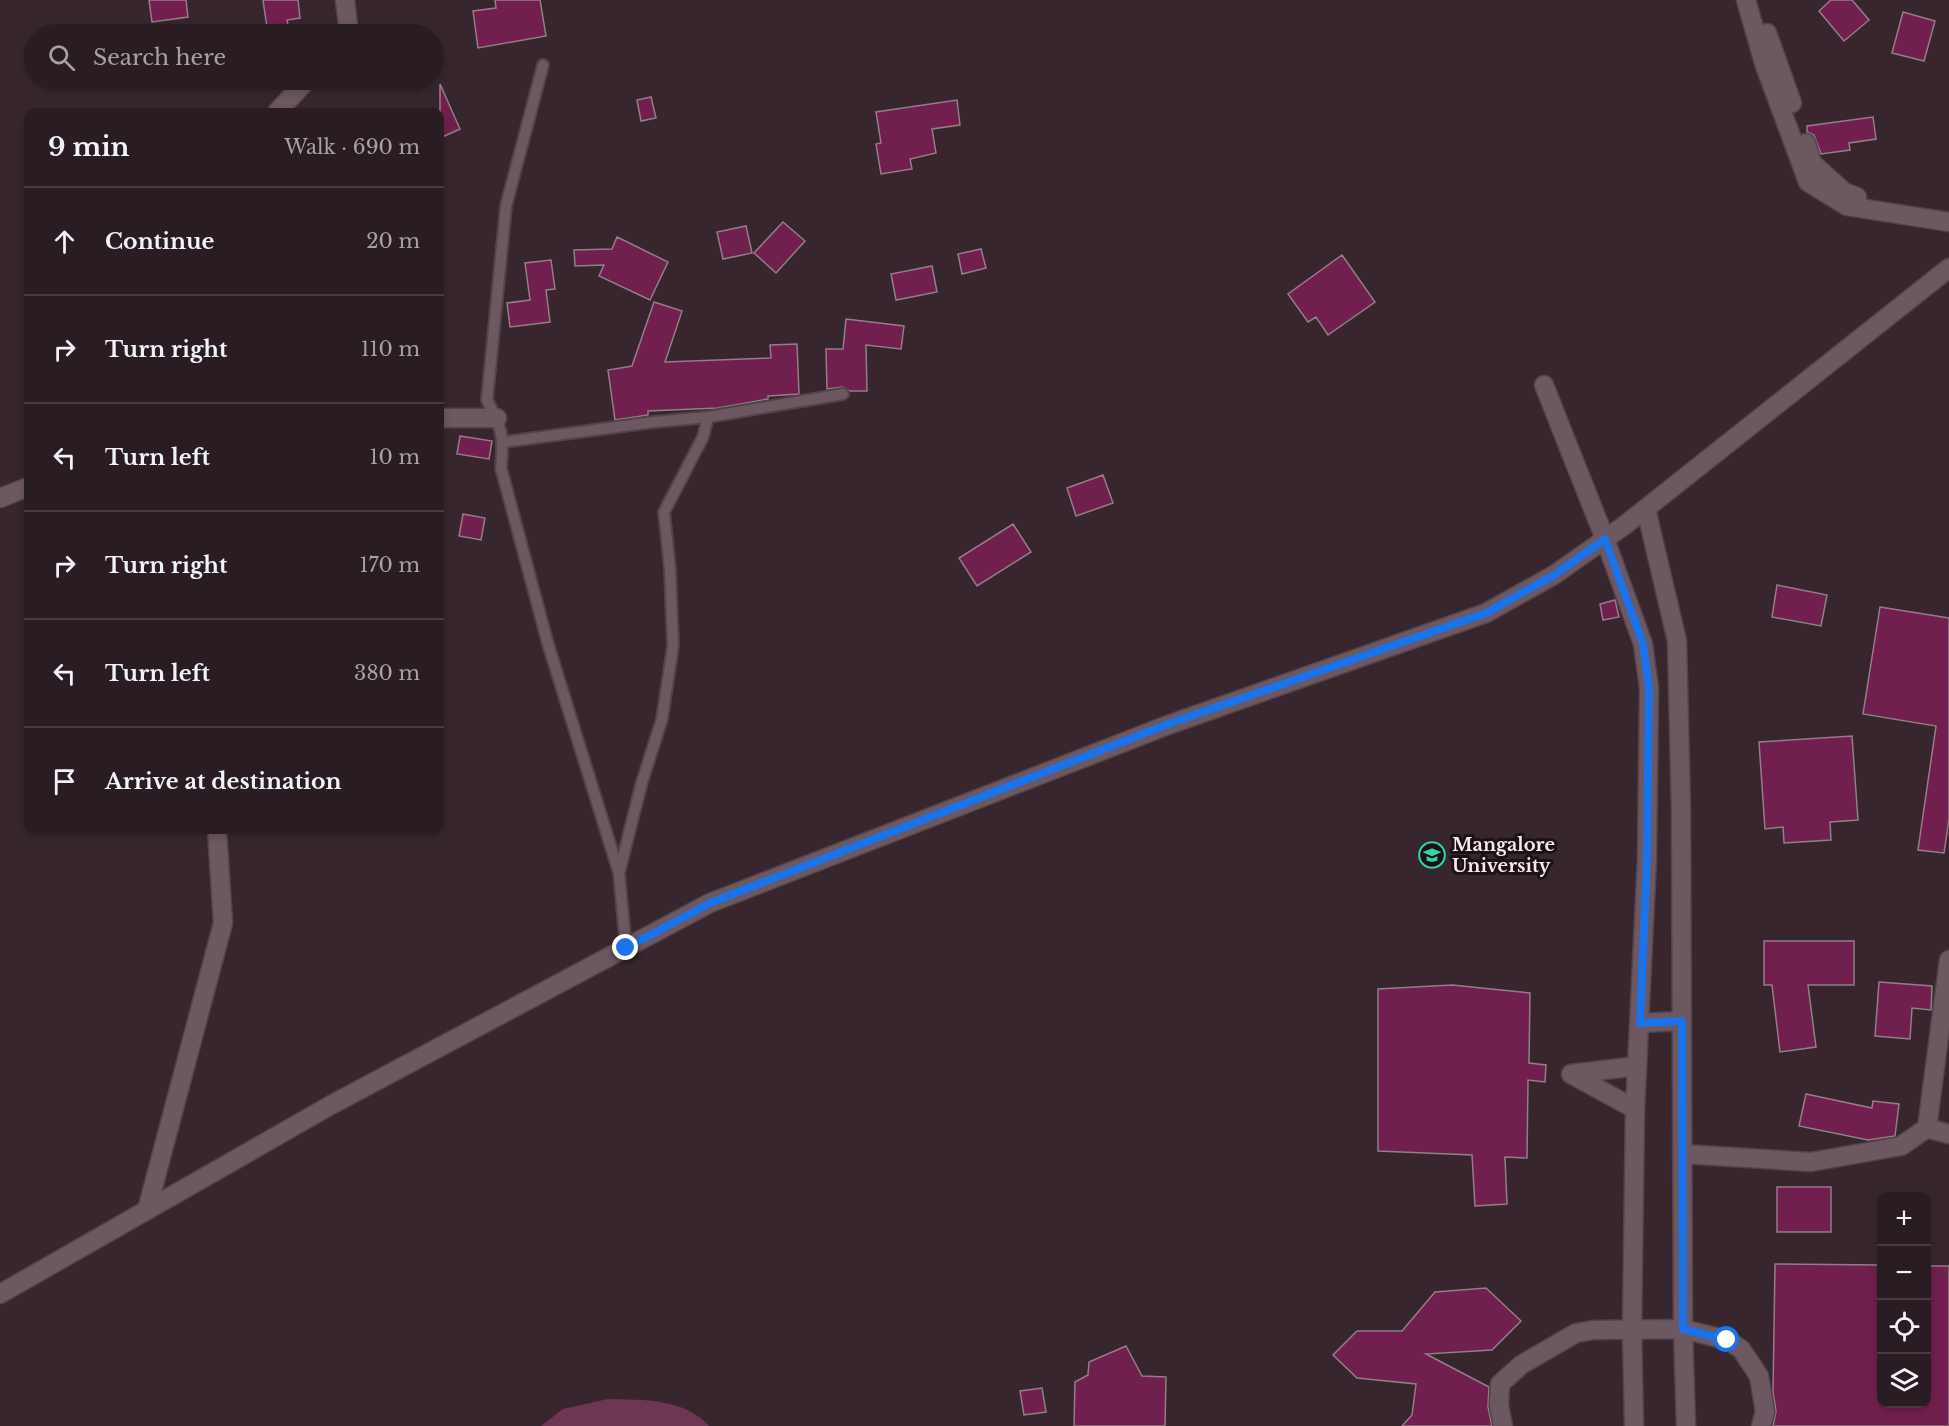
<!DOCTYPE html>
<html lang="en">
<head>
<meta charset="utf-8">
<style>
	body { margin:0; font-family:"Libre Baskerville",serif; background:#31252a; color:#f1f3f6 }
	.controls { position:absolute; right:18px; bottom:18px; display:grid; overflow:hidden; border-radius:12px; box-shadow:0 3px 9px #0003 }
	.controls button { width:54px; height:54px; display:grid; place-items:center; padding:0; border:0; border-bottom:2px solid #453a40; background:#291c22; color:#f1f3f6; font:30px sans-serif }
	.stop { position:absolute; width:18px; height:18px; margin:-14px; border:4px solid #1a73e8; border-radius:50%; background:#fff }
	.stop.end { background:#1a73e8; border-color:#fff; box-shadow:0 2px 6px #0008 }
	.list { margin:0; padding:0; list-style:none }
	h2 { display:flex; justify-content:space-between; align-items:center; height:78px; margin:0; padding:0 24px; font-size:26px }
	h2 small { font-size:20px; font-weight:400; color:#a5a1a5 }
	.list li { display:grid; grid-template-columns:39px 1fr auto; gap:18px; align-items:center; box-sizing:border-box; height:108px; padding:0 24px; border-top:2px solid #453a40 }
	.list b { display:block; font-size:22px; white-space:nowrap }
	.list em { font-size:20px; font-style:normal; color:#a5a1a5 }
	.icon { flex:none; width:33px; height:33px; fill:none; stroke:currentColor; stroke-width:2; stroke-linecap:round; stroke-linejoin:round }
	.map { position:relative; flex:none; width:1949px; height:1426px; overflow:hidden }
	.search { position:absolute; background:#291c22; box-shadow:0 3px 9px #0003; left:24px; top:24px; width:420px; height:66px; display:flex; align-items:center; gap:15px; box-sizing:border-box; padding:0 21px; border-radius:33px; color:#a5a1a5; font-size:22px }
	.panel { position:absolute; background:#291c22; box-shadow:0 3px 9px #0003; left:24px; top:108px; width:420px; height:726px; border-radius:12px }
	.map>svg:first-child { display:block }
</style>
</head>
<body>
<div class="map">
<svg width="1949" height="1426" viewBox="0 0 1949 1426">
	<rect width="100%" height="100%" fill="#37262e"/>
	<!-- green -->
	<path fill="#6d3753" d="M608,1399C643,1400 684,1398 709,1426H541L563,1409Z"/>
	<!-- building -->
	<path fill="#711f4e" stroke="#937e87" stroke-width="1.5" d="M149,0H186L188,17L152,22Z
		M263,0H298L300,18L287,20L290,34H268Z
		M495,0H540L546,36L478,48L473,11L496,8Z
		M1831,0H1852L1869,20L1844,41L1819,11Z
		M1903,12L1935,21L1924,61L1892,53Z
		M440,84L460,129L440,138Z
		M651,97L656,118L641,121L637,100Z
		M957,100L960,125L932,129L936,153L910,159L912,169L881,174L876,144L881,143L876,112Z
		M1873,117L1876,139L1849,143L1850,150L1821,154L1814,135L1807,132V126Z
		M783,222L805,241L776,273L754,253Z
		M746,226L752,253L723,259L717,232Z
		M617,237L668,262L650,300L599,276L604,265L575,266L574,250L612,249Z
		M981,249L986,268L962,274L958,254Z
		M1342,255L1375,302L1328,335L1316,317L1308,322L1288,294Z
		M551,260L555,289L546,290L550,322L510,327L507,303L530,300L525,263Z
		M932,266L937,292L896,300L891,274Z
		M654,302L682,311L665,362L771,358L770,345L797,344L799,394L768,396V399L718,408L648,411V415L615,420L608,370L632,366Z
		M846,319L904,326L901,349L866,345L867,391H850L842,387L827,389L826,349H843Z
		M460,436L492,441L489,459L457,454Z
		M1103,475L1113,503L1076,516L1067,488Z
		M463,514L485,518L481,540L459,536Z
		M1013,524L1031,552L977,586L959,558Z
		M1777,585L1827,595L1821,626L1772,617Z
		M1615,600L1619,617L1603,620L1600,604Z
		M1880,607L1949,618V819L1944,853L1918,850L1936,726L1863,714Z
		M1852,736L1858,820L1830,822L1831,840L1784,843L1783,827L1765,829L1759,742Z
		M1764,941H1854V985H1808L1816,1047L1780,1052L1772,985H1764Z
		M1879,982L1932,986L1931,1010L1912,1008L1910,1039L1875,1036Z
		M1452,985L1530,993L1529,1063L1546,1065L1545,1082L1528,1080L1527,1158L1505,1157L1507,1204L1475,1206L1472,1155L1378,1151V989Z
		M1806,1094L1872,1108L1873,1101L1899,1104L1895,1136L1868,1140L1799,1126Z
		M1777,1187H1831V1232H1777Z
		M1775,1264L1881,1265V1404H1926V1266H1949V1426H1773L1776,1411L1773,1392Z
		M1486,1288L1521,1321L1492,1350L1426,1354L1489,1387L1488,1407L1492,1426H1402L1412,1415L1416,1384L1357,1378L1333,1355L1357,1331H1402L1435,1292Z
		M1126,1346L1142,1376L1166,1377L1165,1426H1074L1075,1382L1088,1375L1089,1362Z
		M1042,1388L1046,1412L1024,1415L1020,1391Z"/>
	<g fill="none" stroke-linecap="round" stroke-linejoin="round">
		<!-- service casing -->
		<g stroke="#52434a" stroke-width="14">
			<path id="service" d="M543,65L506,206L487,400C502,428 504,436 501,468L548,644L619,873
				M504,442L654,422L708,417
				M626,948L619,873L642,782L662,719L673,646L670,569L664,512L703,437L708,417L843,394"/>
		</g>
		<!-- minor casing -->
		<g stroke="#52434a" stroke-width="21">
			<path id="minor" d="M1746,0L1764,63L1808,182L1847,206L1949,222
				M1767,33L1792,103
				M1806,143L1812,163L1844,192L1857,197
				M1544,385L1605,539L1643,644L1649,688L1647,858L1635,1109L1632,1330L1634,1426
				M440,418H497
				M0,498L28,487
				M1646,509L1677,641L1681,811L1683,1329L1686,1426
				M1949,960L1927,1128L1949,1134
				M1640,1023L1682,1021
				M1635,1109L1571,1074L1637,1066
				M1683,1154L1811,1162L1901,1146L1927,1128
				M1503,1426L1499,1405L1500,1384L1521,1365L1576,1333L1593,1330L1683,1329L1727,1340L1741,1349L1759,1376L1765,1412L1761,1426"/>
		</g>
		<!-- tertiary casing -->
		<g stroke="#52434a" stroke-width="21">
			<path id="tertiary" d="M345,0L349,34
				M277,112L307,80
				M147,1210L223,923L217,830"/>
		</g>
		<!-- secondary casing -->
		<g stroke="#52434a" stroke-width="21">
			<path id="secondary" d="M0,1294L331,1105L710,903L1168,725L1486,613L1554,575L1625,525L1949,268"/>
		</g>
		<!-- service -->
		<use href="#service" stroke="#6d5861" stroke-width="10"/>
		<!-- minor -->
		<use href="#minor" stroke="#6d5861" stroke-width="18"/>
		<!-- tertiary -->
		<use href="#tertiary" stroke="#6d5861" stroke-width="18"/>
		<!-- secondary -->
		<use href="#secondary" stroke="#6d5861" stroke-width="18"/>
	</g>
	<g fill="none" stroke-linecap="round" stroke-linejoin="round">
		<!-- route -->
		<path stroke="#1a73e8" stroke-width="8" d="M626,948L710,903L1168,724L1486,613L1554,575L1605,539L1643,644L1649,688L1647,858L1640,1023L1682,1021L1683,1329L1727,1340"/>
	</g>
	<!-- icons -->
	<defs>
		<g id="university-ring" transform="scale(1.35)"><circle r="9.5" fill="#1a1215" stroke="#33d4a8" stroke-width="1.5"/><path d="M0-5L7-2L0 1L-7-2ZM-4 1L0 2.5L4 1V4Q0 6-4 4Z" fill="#33d4a8"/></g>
	</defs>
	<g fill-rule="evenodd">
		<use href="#university-ring" x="1432" y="855"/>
	</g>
	<g text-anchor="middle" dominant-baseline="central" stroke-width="6" stroke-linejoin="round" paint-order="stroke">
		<!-- poi labels -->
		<g font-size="18" font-weight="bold" fill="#f5e8ee" stroke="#1a1215" text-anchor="start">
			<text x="1452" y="845">Mangalore<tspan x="1452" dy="21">University</tspan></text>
		</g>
	</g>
</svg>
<div class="controls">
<button>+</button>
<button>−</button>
<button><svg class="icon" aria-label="locate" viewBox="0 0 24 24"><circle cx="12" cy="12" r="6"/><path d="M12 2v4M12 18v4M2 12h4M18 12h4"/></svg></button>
<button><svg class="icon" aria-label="layers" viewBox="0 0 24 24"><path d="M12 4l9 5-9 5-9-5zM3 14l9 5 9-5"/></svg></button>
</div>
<div class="stop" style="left:1727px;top:1340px"></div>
<div class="stop end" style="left:626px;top:948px"></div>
<div class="search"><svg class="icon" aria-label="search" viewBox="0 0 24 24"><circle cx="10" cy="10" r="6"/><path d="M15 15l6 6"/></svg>Search here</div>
<section class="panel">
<h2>9 min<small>Walk · 690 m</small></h2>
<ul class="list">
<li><svg class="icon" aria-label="ahead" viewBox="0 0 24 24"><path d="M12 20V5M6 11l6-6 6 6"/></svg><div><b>Continue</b></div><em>20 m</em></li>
<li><svg class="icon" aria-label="right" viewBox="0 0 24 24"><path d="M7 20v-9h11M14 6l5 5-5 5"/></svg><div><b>Turn right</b></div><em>110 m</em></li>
<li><svg class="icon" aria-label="left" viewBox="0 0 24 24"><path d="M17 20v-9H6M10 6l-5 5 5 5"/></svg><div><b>Turn left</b></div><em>10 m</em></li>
<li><svg class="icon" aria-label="right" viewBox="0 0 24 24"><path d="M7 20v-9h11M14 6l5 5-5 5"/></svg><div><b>Turn right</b></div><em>170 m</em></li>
<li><svg class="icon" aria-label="left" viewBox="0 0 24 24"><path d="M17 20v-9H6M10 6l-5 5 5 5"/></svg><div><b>Turn left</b></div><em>380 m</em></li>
<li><svg class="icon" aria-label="arrive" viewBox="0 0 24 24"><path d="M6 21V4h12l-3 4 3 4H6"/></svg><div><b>Arrive at destination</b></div></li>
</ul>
</section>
</div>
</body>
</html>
